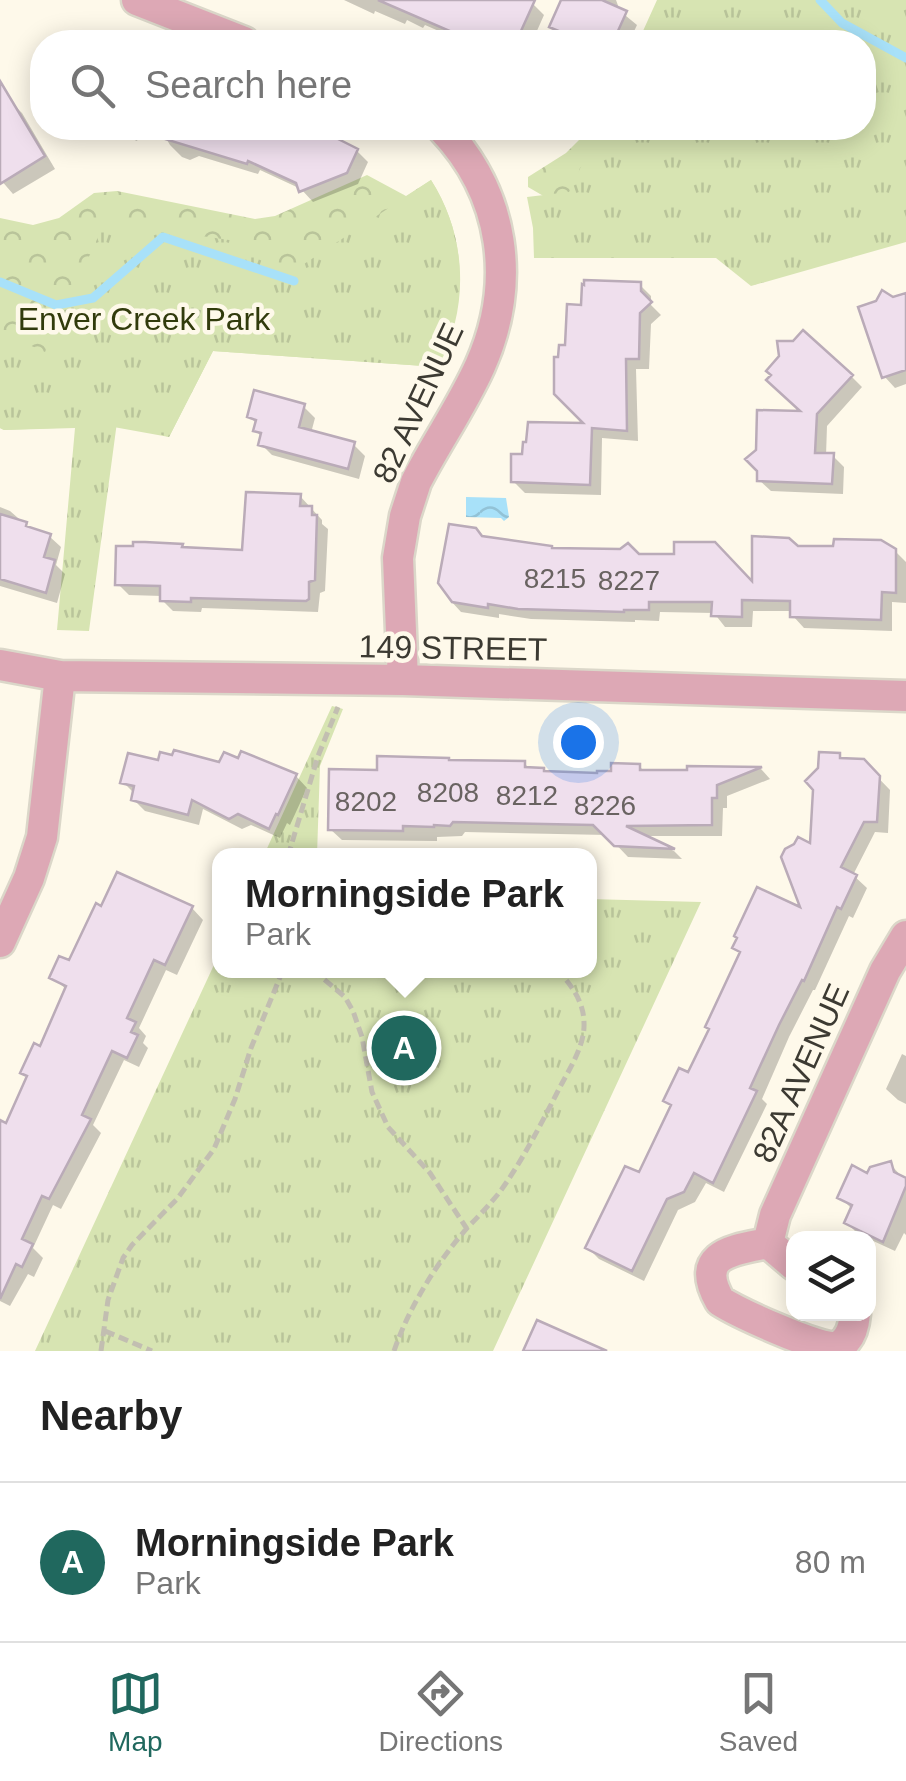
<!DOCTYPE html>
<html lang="en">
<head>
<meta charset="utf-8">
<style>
	body { margin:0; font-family:Arial,sans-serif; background:#f6f6f6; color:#222 }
	.controls { position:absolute; right:30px; bottom:30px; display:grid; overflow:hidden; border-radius:20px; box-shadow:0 5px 25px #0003 }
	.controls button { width:90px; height:90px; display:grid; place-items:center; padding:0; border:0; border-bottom:2px solid #e0e0e0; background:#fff; color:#222; font:50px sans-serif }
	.you { position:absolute; left:578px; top:742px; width:35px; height:35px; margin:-25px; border:8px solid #fff; border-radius:50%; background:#1a73e8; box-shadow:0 0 0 15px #1a73e833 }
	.badge { display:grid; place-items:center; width:65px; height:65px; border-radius:50%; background:#20685e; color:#fff; font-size:32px; font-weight:700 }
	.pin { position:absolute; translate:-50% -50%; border:5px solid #fff; box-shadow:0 2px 10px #0006 }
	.popup { position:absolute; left:212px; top:848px; width:385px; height:130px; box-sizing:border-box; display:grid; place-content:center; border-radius:20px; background:#fff; filter:drop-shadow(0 2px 8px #0005); font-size:32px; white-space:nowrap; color:#767676 }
	.popup b { font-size:38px; color:#222 }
	.popup::after { content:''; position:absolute; left:50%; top:100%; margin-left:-20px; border:20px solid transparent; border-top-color:#fff }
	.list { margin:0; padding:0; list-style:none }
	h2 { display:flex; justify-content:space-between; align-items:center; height:130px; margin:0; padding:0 40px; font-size:42px }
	h2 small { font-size:32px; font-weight:400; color:#767676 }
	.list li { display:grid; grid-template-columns:65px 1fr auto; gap:30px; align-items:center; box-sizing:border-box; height:160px; padding:0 40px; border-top:2px solid #e0e0e0 }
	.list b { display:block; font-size:38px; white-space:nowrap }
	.list p { margin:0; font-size:32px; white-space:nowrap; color:#767676 }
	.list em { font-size:32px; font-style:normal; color:#767676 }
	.icon { flex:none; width:55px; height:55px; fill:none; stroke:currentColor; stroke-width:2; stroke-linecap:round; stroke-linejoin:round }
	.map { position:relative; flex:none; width:906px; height:1351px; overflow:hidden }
	.search { position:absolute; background:#fff; box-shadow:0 5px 25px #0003; left:30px; right:30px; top:30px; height:110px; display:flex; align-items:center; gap:25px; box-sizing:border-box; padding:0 35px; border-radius:40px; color:#767676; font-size:38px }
	.sheet { height:290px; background:#fff }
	nav { display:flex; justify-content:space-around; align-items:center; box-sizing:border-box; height:140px; border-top:2px solid #e0e0e0; background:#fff; font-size:28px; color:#767676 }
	nav a { display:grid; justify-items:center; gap:5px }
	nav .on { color:#20685e }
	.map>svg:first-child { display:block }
</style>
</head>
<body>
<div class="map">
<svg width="906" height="1351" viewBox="0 0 906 1351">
	<defs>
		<pattern id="forest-crowns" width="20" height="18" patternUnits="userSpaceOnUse" patternTransform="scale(2.5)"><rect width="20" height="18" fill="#d7e4b2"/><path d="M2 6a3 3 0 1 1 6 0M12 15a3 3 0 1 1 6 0" fill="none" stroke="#b9c49a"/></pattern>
		<pattern id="park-tufts" width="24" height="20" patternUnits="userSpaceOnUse" patternTransform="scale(2.5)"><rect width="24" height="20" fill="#d7e4b2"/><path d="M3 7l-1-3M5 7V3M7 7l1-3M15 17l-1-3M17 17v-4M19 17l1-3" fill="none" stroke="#b9c49a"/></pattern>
		<pattern id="water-waves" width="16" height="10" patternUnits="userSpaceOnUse" patternTransform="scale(2.5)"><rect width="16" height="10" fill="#a8e1f9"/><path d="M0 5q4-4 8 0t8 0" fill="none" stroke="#92c2d6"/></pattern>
	</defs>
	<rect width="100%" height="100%" fill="#fef9ea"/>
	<!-- forest -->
	<path fill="url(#forest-crowns)" d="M595,128H714L552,201L528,187V177L566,153L590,129Z
		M367,175L406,196L431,180C468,238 468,305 438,367L213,351L169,437L108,426L4,430L0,428V218L33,225L59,218L94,193L117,191L255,219L275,216Z"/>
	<!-- park -->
	<path fill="url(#park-tufts)" d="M657,0H906V242L751,286L716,258H534L533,228L527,197L569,192L599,128H864V42H638Z
		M431,180C467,237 470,307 438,367L213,351L169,437L117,422L89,631L57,630L75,428L4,430L0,428V332L45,352L105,222L229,240L295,270Z
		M332,706L343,709L320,766L317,855H264Z
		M589,899L701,902L493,1351H35L219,954V970H589Z"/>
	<!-- water -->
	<path fill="url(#water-waves)" d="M466,497L506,498L509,517L504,521L501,518L466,517Z"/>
	<!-- shadow -->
	<path fill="#0003" d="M344,0H524L533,4L544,15L532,42H464L425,25L423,28L407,20L405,24L375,11L374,14Z
		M563,0H616L620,11L637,25L629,42H568L569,40L552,26Z
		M11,102L22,113L55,169L13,194L0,179V109Z
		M105,128H143L137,141Z
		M160,128H294L319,139L357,151L368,162L358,184L313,202L301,189L260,170L258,174L199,156L190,160L182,157L170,145Z
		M640,285L651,296V305L661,315L651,324L649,369H636L638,441L602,438L601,495L525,493L513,481L525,457L590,426L567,348L584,307Z
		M906,296V384L895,388L884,376Z
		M851,376L862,387L827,426L826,456H833L844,467L843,494L771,491L759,480L806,413Z
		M303,406L315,418L311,433L354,445L365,456L359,479L272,455L261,444L262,437L255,430L257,424L250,417Z
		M300,496L322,520V524L328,529L325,591L320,593L318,612L202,608L201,612L173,611L162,600V596L129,595L118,584L182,546L186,550L244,552Z
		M0,507L10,511L33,531L49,536L61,547L56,565L65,574L57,603L0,586Z
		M483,538L551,548L638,556L754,586L797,548L895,551L906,562V603L892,602V631L804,628L793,616V611H753L752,627H725L714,613L660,612L659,621L635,620V622L531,619L499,614V618L461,612L450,600V595Z
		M839,756L844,760L863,762L890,790L888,833L875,832L853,875L867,888L853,918L849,916L815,990H813L789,1037L762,1099L767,1104L724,1192L706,1183L695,1202L678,1210L644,1281L599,1259L588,1248L641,1175L689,1076L742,954L735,948L805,912L812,847Z
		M160,763L220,765L296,776L307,788L290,825L287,823L280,838L251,825L242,829L203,809L199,825L145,811L134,800L135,794L123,782Z
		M524,763L531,770H543L547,774L600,775L639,766L645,772H690V768L761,769L770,779L727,796V808H723L722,836H642L674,851L682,859L628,857L607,835L465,832L462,836L437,837V841L342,840L330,829L379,772Z
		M119,875L192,908L203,920L177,975L166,970L139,1028L146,1036L143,1043L148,1048L139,1067L124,1060L93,1125L101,1133L61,1209L53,1205L33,1248L43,1258L34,1277L28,1274L10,1306L0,1301V1139L29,1079L23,1072L41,1049L67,990L52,977L70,964Z
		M902,1054L906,1056V1104L898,1100L886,1089Z
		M890,1164L906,1181V1235L904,1233L895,1251L858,1234L847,1223L853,1210L840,1197L868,1176Z"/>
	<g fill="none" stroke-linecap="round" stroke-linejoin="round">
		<!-- stream -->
		<path stroke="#a8e1f9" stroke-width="9" d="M820,0L842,23L906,58
			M0,282L56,305L93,298L163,237L294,281"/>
	</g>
	<!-- building -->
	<path fill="#efdfed" stroke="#baabb8" stroke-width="2.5" d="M378,0H535L516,42H475Z
		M561,0H602L627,11L613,42H565L568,35L549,27Z
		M0,81L45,156L0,184Z
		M146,128H300L318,136L319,132L331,138L332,136L358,149L347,173L299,192L296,183L248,161L247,164L145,133Z
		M584,280L641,282V291L652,302L640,313L639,359H626L627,431L592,428L590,485L511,482V454H522L523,442H526L528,422L583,423L554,394V357H558L559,345H565L567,304L581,305L582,284L584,285Z
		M882,290L893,297L906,293V370L882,378L858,307L876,301Z
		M803,330L853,375L817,414L815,453H834L832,484L757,481V471L745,459L756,450L757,410L800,411L766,380L771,375L766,371L779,356L777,341H793Z
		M254,390L305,404L299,427L355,442L348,469L258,445L261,433L253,431L256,420L247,417Z
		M246,492L301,494L300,506H312V515H317L315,580L309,582V599L306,601L191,598V602L160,601V586L115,585L116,546H133V542H145L183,544L182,547L242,550Z
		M0,514L27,522L26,526L51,534L44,557L55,560L46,593L0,579Z
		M449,524L476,528L482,536L552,546V548L620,549L628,543L639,554H674V542H715L752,581V536L789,538L798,546H833L834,539L881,540L896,549V593L882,592L881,620L790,617V601L742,600V617L711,616L712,602H649V610H624V612L518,609L488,604V608L452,602L438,583Z
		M174,750L219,762L224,752L238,758L241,751L297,774L278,815L276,814L269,829L238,814L229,819L192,800L188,815L131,800L134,786L120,783L128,753L158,760L160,752L172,755Z
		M819,752L840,753V758L864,759L880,776L877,822H864L841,867L857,875L841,909L837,907L804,981L802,980L779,1025L750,1088L757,1091L713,1183L694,1173L684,1192L667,1199L632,1271L585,1248L625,1166L639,1172L671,1105L663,1101L679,1068L688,1072L709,1029L705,1027L740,952L732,948L737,938L734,936L757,887L800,907L781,857L785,849L794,844L798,837L810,843L813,790L805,781L818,768Z
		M377,756L449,758V760L525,761V767L544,768V771L597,773V771H611V763L640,764V770H687V766L762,767L717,785V798H712V825L626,826L675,849L614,846L593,825L453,822L450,826L434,825V827L403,826V831L328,830L329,769L377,770Z
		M117,872L193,906L165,965L154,960L127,1018L136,1022L131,1032L138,1035L127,1058L112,1051L82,1115L91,1119L49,1199L42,1196L22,1239L33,1244L22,1267L16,1264L0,1299V1120L6,1123L27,1076L20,1073L34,1043L40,1046L66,986L49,978L59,956L69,960L96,903L101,906Z
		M891,1161L894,1172L906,1178V1186L883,1242L844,1223L852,1205L837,1198L852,1165L867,1173L870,1167Z
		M537,1320L607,1351H523Z"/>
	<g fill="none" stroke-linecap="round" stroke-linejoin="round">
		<!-- minor casing -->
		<g stroke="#dbd7c9" stroke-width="35">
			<path id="minor" d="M137,0L244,42
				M0,665L60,676L403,680L906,696
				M403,680L398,558L405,516L416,482C436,443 462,406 480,366C517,283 505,194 442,128
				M0,942L29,878L42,837L60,676
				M768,1243L775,1215L885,971L906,936
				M768,1243C734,1250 693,1253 720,1301C737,1312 821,1351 837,1347C850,1341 854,1326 855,1314
				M768,1243L794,1265"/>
		</g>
		<!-- path -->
		<path stroke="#c2beb1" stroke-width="5" stroke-dasharray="10 5" stroke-linecap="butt" d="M288,856L318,756L338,707
			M313,970L345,997L353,1011L362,1037L372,1092L388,1127L430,1173L467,1229
			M105,1331L152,1351
			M101,1351L108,1300L123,1258L132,1245L177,1199L214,1149L235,1099L251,1048L283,970
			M394,1351C409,1307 437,1262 468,1227C479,1216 489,1205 499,1193C523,1160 541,1124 560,1087C570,1068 585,1045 584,1023C584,1002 571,984 557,970"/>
		<!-- minor -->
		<use href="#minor" stroke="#dda8b5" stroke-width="30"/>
	</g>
	<g text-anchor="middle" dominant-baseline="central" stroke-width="9" stroke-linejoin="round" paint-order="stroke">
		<!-- number labels -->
		<g font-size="28" fill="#696361">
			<text x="555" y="578">8215</text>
			<text x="629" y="580">8227</text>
			<text x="448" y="792">8208</text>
			<text x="527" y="795">8212</text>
			<text x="366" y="801">8202</text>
			<text x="605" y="805">8226</text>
		</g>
		<!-- park labels -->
		<g font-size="32" fill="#313b0c" stroke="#fef9ea">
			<text x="144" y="319">Enver Creek Park</text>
		</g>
		<!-- street labels -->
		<g font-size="32" fill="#3c3a32" stroke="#fef9ea">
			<text transform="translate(418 403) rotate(-65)">82 AVENUE</text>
			<text transform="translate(453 648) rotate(1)">149 STREET</text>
			<text transform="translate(801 1073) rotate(-66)">82A AVENUE</text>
		</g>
	</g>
</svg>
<div class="controls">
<button><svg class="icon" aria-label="layers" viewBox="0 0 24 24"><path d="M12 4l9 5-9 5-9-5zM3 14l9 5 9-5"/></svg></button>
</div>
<div class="you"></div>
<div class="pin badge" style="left:404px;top:1048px">A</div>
<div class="popup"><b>Morningside Park</b>Park</div>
<div class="search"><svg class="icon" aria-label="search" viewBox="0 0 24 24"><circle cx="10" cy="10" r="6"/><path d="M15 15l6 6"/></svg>Search here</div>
</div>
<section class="sheet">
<h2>Nearby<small></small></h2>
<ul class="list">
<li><span class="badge">A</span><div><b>Morningside Park</b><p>Park</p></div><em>80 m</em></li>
</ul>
</section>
<nav>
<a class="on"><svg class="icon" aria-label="map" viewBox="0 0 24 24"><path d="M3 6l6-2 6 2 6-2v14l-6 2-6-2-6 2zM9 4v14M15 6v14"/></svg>Map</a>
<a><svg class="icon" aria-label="directions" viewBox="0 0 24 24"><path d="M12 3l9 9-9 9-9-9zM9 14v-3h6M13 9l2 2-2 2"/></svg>Directions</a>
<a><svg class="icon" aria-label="saved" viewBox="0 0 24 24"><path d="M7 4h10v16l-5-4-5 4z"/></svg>Saved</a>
</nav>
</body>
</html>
